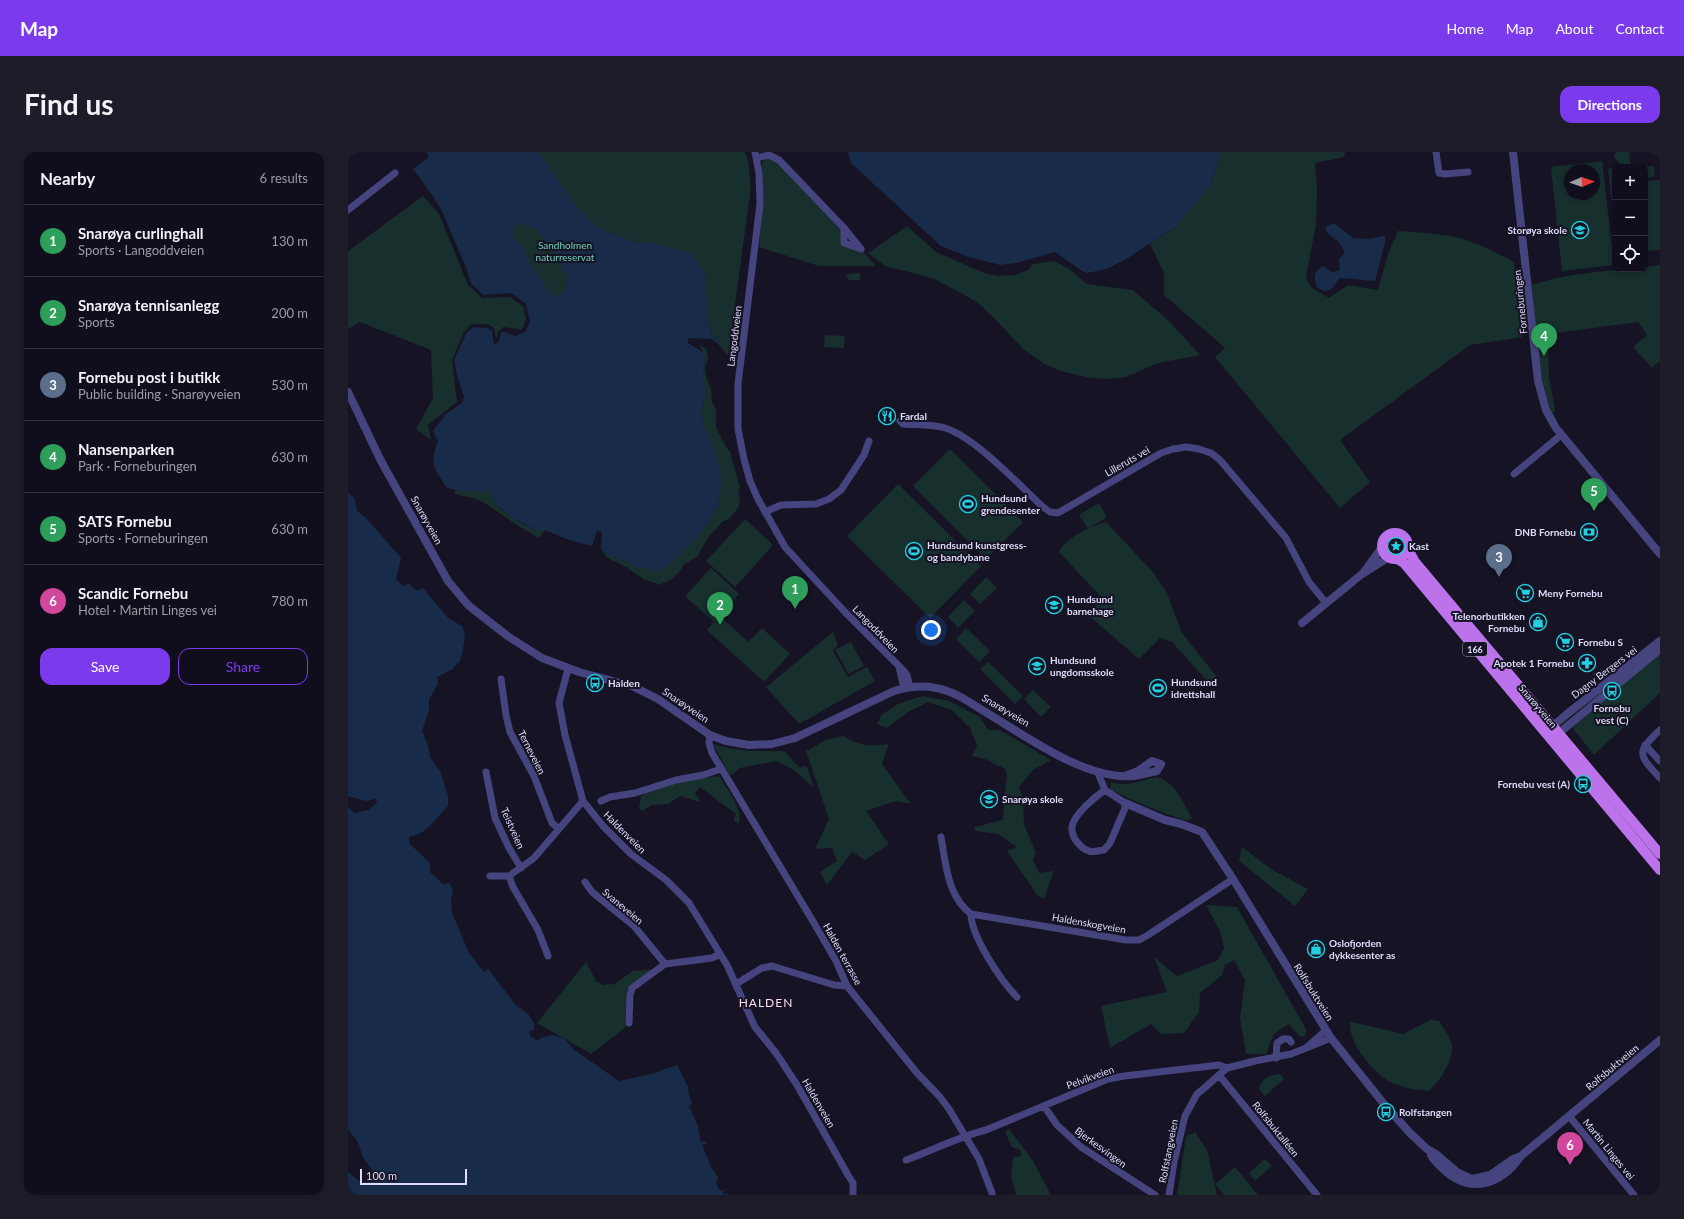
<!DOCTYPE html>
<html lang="en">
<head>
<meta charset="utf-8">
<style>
	body { margin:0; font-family:Lato,sans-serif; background:#1e1c29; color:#f1f3f6 }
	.controls { position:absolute; right:12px; top:12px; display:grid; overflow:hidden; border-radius:8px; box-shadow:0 2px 6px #0003 }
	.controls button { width:36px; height:36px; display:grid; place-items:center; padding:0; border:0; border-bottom:1px solid #302e3b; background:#100e1c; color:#f1f3f6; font:20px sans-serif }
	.compass { position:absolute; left:1216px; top:12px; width:36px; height:36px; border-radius:50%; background:#100e1c; box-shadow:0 2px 6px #0003; rotate:88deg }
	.scale { position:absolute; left:12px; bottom:10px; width:107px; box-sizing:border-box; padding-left:4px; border:2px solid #dfdcfa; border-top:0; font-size:11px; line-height:14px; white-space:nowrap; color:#dfdcfa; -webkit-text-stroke:3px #161325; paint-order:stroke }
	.you { position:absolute; left:583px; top:478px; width:14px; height:14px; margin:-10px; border:3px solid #fff; border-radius:50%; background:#1a73e8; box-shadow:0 0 0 6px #1a73e833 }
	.badge { display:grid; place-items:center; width:26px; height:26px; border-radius:50%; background:#7c3aed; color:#fff; font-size:13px; font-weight:700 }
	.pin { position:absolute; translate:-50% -33px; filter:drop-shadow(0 1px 2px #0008) }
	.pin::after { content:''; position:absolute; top:21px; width:14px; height:12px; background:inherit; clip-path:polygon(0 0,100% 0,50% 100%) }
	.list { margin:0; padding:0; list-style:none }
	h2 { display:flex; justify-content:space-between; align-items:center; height:52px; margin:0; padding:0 16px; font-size:17px }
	h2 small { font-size:13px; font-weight:400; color:#9c9ca3 }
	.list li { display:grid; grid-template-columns:26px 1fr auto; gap:12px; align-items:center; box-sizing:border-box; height:72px; padding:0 16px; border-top:1px solid #302e3b }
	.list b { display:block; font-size:15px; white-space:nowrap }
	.list p { margin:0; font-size:13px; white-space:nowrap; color:#9c9ca3 }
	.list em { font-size:13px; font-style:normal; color:#9c9ca3 }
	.actions { display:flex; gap:8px; padding:12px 16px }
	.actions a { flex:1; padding:9px 0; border:1px solid #7c3aed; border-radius:12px; text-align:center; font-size:14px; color:#7c3aed }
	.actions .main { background:#7c3aed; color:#fff }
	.icon { flex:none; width:22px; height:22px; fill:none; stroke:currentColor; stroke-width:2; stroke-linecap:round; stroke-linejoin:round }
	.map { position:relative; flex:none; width:1312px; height:1043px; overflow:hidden; border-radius:12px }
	header { display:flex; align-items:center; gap:24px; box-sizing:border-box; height:56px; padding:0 20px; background:#7c3aed; color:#fff }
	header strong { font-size:19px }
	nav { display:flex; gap:22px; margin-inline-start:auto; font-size:14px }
	.intro { display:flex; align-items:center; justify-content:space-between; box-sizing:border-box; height:96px; padding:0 24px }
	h1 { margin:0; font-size:28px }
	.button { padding:10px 18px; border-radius:12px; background:#7c3aed; color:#fff; font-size:14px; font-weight:700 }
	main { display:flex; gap:24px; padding:0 24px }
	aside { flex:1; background:#100e1c; border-radius:12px; box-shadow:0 2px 6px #0003 }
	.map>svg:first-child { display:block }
</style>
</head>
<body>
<header>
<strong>Map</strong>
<nav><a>Home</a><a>Map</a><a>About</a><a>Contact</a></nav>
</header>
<div class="intro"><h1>Find us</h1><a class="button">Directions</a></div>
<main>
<aside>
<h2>Nearby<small>6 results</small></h2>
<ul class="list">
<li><span class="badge" style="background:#2e9e5b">1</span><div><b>Snarøya curlinghall</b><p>Sports · Langoddveien</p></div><em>130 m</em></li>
<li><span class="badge" style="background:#2e9e5b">2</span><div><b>Snarøya tennisanlegg</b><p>Sports</p></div><em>200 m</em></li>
<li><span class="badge" style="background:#5c6f8a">3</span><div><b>Fornebu post i butikk</b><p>Public building · Snarøyveien</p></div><em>530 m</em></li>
<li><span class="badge" style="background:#2e9e5b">4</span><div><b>Nansenparken</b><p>Park · Forneburingen</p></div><em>630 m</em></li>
<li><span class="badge" style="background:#2e9e5b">5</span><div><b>SATS Fornebu</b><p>Sports · Forneburingen</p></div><em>630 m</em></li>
<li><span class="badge" style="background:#d1479c">6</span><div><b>Scandic Fornebu</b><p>Hotel · Martin Linges vei</p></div><em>780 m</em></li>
</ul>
<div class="actions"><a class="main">Save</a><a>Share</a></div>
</aside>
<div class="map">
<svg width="1312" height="1043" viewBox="0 0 1312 1043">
	<rect width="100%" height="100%" fill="#161325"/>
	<!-- green -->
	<path fill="#172f2d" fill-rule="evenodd" d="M191,0H397L400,8L403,35L380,204L371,193L373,192L364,183L360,170L357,122L310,92L283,89L252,77L233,191L131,34L213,32Z
		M874,0H997L996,5L967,11L969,38L968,72L958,126L964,136L981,146L1000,133L1030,138L1040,102L1050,79C1066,80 1082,81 1097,83C1122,87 1144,98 1166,110L1174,185L1122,193L992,288L1022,330L992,356L867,205L877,196L816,143V121L802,92L829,74L863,31Z
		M1268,0H1281L1283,15H1274L1266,5Z
		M419,5L431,8L496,76V91L513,97L528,114H471L411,95L415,44L414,11Z
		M1254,9L1266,113L1214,119L1203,15ZM1222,18H1246V42H1222Z
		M1306,14L1307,25L1297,26V15H1294Z
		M1265,16L1267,32V80L1260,17Z
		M1312,28V98L1297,99V29Z
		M75,44L91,62L120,133L134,146L162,145L175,154L178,167L174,178L155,175L150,180L148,187L146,176L140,172H123L116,180L104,208L109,250L80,273L83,288L68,277L85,246L83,198L12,170L0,177V99Z
		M559,74L588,100L636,121L649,124L667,123L680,118L685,112L706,109L721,117L739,132L785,138L821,169L852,203L810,211L778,225L760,227L742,226L716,220L696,212L674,196L646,166L631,152L617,143L584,126L537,114L520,101Z
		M1312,113V209L1304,216L1285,195L1299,183L1290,170L1200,182L1201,226L1207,257L1205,263C1189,225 1188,174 1184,133C1217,122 1262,117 1297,117V115Z
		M512,121V128H501L498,122Z
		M477,183L497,184L496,196L476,195Z
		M351,193L359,197L360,207L357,215L358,225L363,237L364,250L368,257V275L378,295L382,299L385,311L392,335L390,341L392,347L390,356L381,367L374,370L360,386L349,405L336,412L332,419L322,428L311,433L299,428L298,429C290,424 283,418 276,414C266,408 258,408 253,397L264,405L280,410L289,416H300L307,420C320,417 351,385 359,373C364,366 365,361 371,355L370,344L374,333L361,283L355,276L356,270L353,263L358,237L355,226L357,209L355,200Z
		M602,297L675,370L638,407L565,334Z
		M550,332L633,414L582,466L499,384Z
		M106,339H142C144,343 146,349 149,353C161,365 181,378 197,378L191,386L167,372L137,351L125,346L107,342Z
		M751,351L759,365L740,377L731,363Z
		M397,367L425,393L387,435L358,409Z
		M758,370L804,419L819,441L834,481L869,525L862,532L824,490L812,486L791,507L739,462L755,447L711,400C718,385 743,374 758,370Z
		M363,416L391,442L372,464L400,490L414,476L442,502L416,530L359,478L366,470L337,444Z
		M638,425L649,436L632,452L622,442Z
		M616,448L627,459L610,476L600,465Z
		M618,476L642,499L631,510L608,487Z
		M485,480L490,493L485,499L500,525L519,515L527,529L451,572L418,535Z
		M503,490L516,514L501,522L487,498Z
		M1312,501V541L1246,603L1224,575Z
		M640,510L675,544L667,552L632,517Z
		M685,538L703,555L693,565L676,547Z
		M574,544L601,549L632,565L640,578H652L703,608L685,618L671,635L675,647L676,672L688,701L685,708L691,721L706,719L696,747L690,744L659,699L669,695L650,682L627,679V675L655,668L656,648L659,624L657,617L637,607L624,604L629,594L622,576L604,558L580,550L560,560L539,576L529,572L533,563L550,552Z
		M496,584C514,595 520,594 541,592L534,612L563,652L548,649L518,659L541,692L517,708L504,700L479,733L472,720L489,709L484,696L467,697L481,667L458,599L480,587Z
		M365,592C391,600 409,599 436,599L451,615L459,614L465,635L446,618L428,609L392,616L382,624Z
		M371,624C378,636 397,659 390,672L386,668L388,662L352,635L347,641L353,650L332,644L320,652L304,653L294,659L291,657L293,644C316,630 344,628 371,624Z
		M808,625C828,630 834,649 844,666L839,669C812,660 787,650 762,637L763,630C779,635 793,629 808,625Z
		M894,695L923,717L960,737L947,754L891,709Z
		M858,753L889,755L959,879L956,885L951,884L941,872L926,882L918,902H898L892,866L897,828L886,808L877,813L874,823L852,841L851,860L836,881L813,882L803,872L762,896L753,854L819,840L806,805L829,824L870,808L876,796L872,779Z
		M238,810L248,829L255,833L266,832L285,819L310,817L289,828L279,837L277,876L243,902L189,871Z
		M1083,868L1091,869C1096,877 1103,886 1104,895C1106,907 1091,931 1081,939C1049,936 1033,930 1014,903C1007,893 1002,883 1002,871L1004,870L1055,882Z
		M932,922L936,927L917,944L911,937C914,926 921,923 932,922Z
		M661,977L685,1009L703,1043H668L663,1025L665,1005L673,1004L672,998L664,995L657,980Z
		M847,980L859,998L869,1043H829L838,984Z
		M917,1007L924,1014L907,1029L901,1021Z
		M887,1015L910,1043H876L867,1032Z"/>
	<!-- water -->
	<path fill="#182c49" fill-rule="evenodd" d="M78,0H191L230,57L252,77L283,89L310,92L344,102L357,122L360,170L364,183L373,192L371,193L364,187L340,186V191L355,200L357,209L355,226L358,237L353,263L356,270L355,275L361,283L369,305L374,333L370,344L371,355C365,361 364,366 359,373C351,385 320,417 307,420L300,416H289L280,410L264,405L253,397L254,380L249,379L244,394L221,388L197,378H189L163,365L148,352L142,339H111L98,335C86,315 81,312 90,289L85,279L97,263L115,250L116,244L110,227L106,208L119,180L126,175L140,176L144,179L146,192L150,191L154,179L168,184L177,180L182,170L178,152L163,141L136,143L123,132L119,118L94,59L85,44L65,17L81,5ZM168,71L190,77L196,89L200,94L203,92C207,97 213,113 216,121L217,119L220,124L218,127L216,126L219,134L212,144L209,142L208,146L196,133L190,122L179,108L177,98L164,83Z
		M500,0H874L863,31L829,74L778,107L759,117L739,121L734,119L707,100L668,111L652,113L621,105L593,94L503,11Z
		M986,71L1005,86L1021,87L1037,84V90L1027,129L993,126C987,128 986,138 979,139C965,140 962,118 975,114L983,120H987L992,117C990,109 990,107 996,102C995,86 979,87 977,75Z
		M0,341L6,346L9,359L18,366L53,406L48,427L55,434L60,431L69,439L75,436L100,466L114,474L117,482L115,498L112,509L103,518L89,525L90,532L81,547V558L74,579L80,593L82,605L93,621L100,644V654C90,664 77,684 61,685V691L82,711V720L95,732L101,731L105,738L103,749L104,761L121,801L136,820L140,817L167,852L181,863L186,872V878L181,879L182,884L189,889L192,886L205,883L217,887L225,897L271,929L303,922L329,913L340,935L341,943L352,977L382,1043H0V1020L14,1031L23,1028L24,1018L15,1005L10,990L0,977V655L6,661L20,658L29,651L28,647L17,649L0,644Z"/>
	<!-- pier -->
	<path fill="#161325" d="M345,951L359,988L353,990L350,977L351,976L341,954Z
		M360,991L383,1043H380L379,1041L376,1043L375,1040L377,1037L372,1039L369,1033L368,1029L371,1028L369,1026L370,1024H369L364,1017L354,993Z"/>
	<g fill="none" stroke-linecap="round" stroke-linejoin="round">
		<!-- minor -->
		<path stroke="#46447e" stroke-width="7" d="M407,0L411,21L412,52L390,232V277L396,307L402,329L410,347L437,395L497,460L556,519L559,523L562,535
			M1088,0L1091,21L1097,22L1120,20
			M409,6L421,3L431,8L496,76L513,97L496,91V76
			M0,58L47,21
			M552,269L555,272C569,273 583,272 597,276C627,285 671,333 695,355L702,360L710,361L813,301L825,297L838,295L851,297L863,301L872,308L938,386L961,430L978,451
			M1166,322L1213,283
			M417,360L433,353L468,352L481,347L493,338L516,303L521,289
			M551,515L556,536
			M220,517L211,551L217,583L235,649L255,674L283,702L318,728L341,751L379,813L407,875L428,901L449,933L500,1023L505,1031V1043
			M153,527L158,563L162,580L186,624L204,671L210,676
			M1312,578C1287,601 1291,603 1312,626
			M362,583L361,591L364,601L463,766L488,809L499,834L569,921L592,945L601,957L631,1007L644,1041
			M1297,593L1312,609
			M138,620L147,666L160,694L173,716
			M750,621L757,638C748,644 725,663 724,675C723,685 732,696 741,699C745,701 752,698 756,698L762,691L777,656V651L757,638
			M253,649L262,645L287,641L328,628L355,623L373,617
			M593,685C598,712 599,744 623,762L778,788H791L800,783L885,727
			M142,724H161L186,706L235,649
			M161,724L165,735L190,778L200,804
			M237,730L244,740L286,774L317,812L364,806L372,802
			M623,762C623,784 653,829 669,845
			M388,832L414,816L424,814L486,833L499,834
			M281,871L282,843L284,836L317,812
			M959,895L978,878
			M928,906L929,891L935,887H941L943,890
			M871,923L969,1043
			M696,954L709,973L733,995L807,1043
			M1221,964L1286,1043
			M558,1008C585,998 610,985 638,978L760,927L776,924L871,913L879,916
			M821,1043L826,1010L837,964L849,942L854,938L879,916L907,909L943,902L983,886"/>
		<!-- tertiary -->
		<path stroke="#46447e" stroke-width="8" d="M1165,0L1190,229L1198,258L1208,276L1312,402
			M0,240L33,309L100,429L120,453L139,468L161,485L194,506L231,520L284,534L310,547L362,583L378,589L401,593L424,592L447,586L546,539C559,535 573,533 588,536C605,539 620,549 634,558C675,582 737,629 786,624L809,619L813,612L804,609L790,619L777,624
			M1016,420L1034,395
			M954,471L1014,422L1041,405
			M1204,580L1205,574L1219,562L1312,489
			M1211,581L1312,497
			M777,651L817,668L833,672L854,680L885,727L983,886L1036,952L1062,981L1079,997L1088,1002L1109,1020L1124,1027L1142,1023L1165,1007L1173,1004
			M1083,1003C1086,1009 1091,1013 1095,1017C1122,1043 1153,1033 1173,1004L1312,888"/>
		<!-- primary -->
		<path stroke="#bc72eb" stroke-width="10" d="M1034 394a13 13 0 1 1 26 0a13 13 0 1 1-26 0Z
			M1060,397L1067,410L1312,702
			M1049,407L1056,411L1312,718"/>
	</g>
	<!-- icons -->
	<defs>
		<g id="school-ring" transform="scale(0.9)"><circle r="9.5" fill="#161325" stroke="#22d0e0" stroke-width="1.5"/><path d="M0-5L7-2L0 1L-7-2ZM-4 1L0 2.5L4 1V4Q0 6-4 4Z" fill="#22d0e0"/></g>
		<g id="restaurant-ring" transform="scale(0.9)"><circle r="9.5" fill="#161325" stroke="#22d0e0" stroke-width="1.5"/><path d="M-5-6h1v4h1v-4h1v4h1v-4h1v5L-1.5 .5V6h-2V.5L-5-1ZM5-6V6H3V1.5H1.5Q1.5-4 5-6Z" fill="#22d0e0"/></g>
		<g id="stadium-ring" transform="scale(0.9)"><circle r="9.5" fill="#161325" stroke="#22d0e0" stroke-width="1.5"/><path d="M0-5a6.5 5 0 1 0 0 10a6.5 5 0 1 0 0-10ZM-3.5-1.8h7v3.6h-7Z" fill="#22d0e0"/></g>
		<g id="bank-ring" transform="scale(0.9)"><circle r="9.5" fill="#161325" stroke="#22d0e0" stroke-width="1.5"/><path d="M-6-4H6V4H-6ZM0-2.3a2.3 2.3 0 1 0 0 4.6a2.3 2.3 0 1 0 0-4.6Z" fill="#22d0e0"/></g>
		<g id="sight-ring" transform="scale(0.9)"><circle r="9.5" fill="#161325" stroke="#22d0e0" stroke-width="1.5"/><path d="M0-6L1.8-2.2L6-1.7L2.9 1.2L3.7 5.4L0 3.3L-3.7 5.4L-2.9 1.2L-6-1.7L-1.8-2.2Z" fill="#22d0e0"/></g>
		<g id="supermarket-ring" transform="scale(0.9)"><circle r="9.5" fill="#161325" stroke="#22d0e0" stroke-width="1.5"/><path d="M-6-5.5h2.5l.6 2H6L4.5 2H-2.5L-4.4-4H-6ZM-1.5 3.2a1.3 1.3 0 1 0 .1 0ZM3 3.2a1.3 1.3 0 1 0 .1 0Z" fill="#22d0e0"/></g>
		<g id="shop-ring" transform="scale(0.9)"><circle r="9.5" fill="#161325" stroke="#22d0e0" stroke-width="1.5"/><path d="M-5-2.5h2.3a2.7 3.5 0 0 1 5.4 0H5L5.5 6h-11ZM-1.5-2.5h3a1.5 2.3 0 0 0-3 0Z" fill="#22d0e0"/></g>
		<g id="pharmacy-ring" transform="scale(0.9)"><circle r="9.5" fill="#161325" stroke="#22d0e0" stroke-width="1.5"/><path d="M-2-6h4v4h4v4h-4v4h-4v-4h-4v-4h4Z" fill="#22d0e0"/></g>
		<g id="bus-ring" transform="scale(0.9)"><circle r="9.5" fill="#161325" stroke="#22d0e0" stroke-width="1.5"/><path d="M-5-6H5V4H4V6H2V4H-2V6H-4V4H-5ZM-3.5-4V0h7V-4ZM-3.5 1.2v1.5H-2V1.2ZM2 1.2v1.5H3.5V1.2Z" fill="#22d0e0"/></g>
	</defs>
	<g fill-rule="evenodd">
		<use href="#school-ring" x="1232" y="78"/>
		<use href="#restaurant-ring" x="539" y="264"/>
		<use href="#stadium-ring" x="620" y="352"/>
		<use href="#bank-ring" x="1241" y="380"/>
		<use href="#sight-ring" x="1048" y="394"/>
		<use href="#stadium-ring" x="566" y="399"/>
		<use href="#supermarket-ring" x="1177" y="441"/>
		<use href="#school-ring" x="706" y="453"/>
		<use href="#shop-ring" x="1190" y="470"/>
		<use href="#supermarket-ring" x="1217" y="490"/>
		<use href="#pharmacy-ring" x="1239" y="511"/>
		<use href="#school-ring" x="689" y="514"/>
		<use href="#bus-ring" x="247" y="531"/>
		<use href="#stadium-ring" x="810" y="536"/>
		<use href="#bus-ring" x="1264" y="539"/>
		<use href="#bus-ring" x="1235" y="632"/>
		<use href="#school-ring" x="641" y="647"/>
		<use href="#shop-ring" x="968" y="797"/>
		<use href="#bus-ring" x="1038" y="960"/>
	</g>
	<g text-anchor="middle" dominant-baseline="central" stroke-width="4" stroke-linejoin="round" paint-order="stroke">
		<!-- shield labels -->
		<rect fill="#161325" stroke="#a3a0ba" stroke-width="1" x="1115" y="490" width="24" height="14" rx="3"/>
		<g font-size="9" font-weight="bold" fill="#dfdcfa">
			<text x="1127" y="497">166</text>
		</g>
		<!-- poi labels -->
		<g font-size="10" font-weight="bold" fill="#dfdcfa" stroke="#161325" text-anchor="start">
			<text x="1219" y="78" text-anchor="end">Storøya skole</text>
			<text x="552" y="264">Fardal</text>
			<text x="633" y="346">Hundsund<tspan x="633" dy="12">grendesenter</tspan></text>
			<text x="1228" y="380" text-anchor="end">DNB Fornebu</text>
			<text x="579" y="393">Hundsund kunstgress-<tspan x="579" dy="12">og bandybane</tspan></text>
			<text x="1061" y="394">Kast</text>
			<text x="1190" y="441">Meny Fornebu</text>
			<text x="719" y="447">Hundsund<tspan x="719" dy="12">barnehage</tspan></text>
			<text x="1177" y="464" text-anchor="end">Telenorbutikken<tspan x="1177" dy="12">Fornebu</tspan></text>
			<text x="1230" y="490">Fornebu S</text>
			<text x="702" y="508">Hundsund<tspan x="702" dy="12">ungdomsskole</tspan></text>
			<text x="1226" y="511" text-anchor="end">Apotek 1 Fornebu</text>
			<text x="823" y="530">Hundsund<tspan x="823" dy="12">idrettshall</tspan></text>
			<text x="260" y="531">Halden</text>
			<text x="1264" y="556" text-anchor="middle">Fornebu<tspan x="1264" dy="12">vest (C)</tspan></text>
			<text x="1222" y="632" text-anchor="end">Fornebu vest (A)</text>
			<text x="654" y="647">Snarøya skole</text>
			<text x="981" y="791">Oslofjorden<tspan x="981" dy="12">dykkesenter as</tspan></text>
			<text x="1051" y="960">Rolfstangen</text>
		</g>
		<!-- park labels -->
		<g font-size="10" fill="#71d1b8" stroke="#161325">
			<text x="217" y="93">Sandholmen<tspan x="217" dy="12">naturreservat</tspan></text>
		</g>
		<!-- street labels -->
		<g font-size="10" fill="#dfdcfa" stroke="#161325">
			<text transform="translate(1172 150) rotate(-96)">Forneburingen</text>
			<text transform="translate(386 184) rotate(-83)">Langoddveien</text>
			<text transform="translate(779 309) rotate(-30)">Lilleruts vei</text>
			<text transform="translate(79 368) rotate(61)">Snarøyveien</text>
			<text transform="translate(528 477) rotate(46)">Langoddveien</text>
			<text transform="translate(1256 520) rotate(-37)">Dagny Bergers vei</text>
			<text transform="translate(338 553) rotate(34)">Snarøyveien</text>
			<text transform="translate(1190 554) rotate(50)">Snarøyveien</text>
			<text transform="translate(658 558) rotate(31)">Snarøyveien</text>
			<text transform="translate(184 600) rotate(63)">Terneveien</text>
			<text transform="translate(165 676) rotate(66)">Teistveien</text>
			<text transform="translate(277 680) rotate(45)">Haldenveien</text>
			<text transform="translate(275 754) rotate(40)">Svaneveien</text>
			<text transform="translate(741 771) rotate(10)">Haldenskogveien</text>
			<text transform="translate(495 802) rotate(61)">Halden terrasse</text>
			<text transform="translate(966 840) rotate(58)">Rolfsbuktveien</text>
			<text transform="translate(1264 915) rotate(-40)">Rolfsbuktveien</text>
			<text transform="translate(742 925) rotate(-20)">Pelvikveien</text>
			<text transform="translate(471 951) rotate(60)">Haldenveien</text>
			<text transform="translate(928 977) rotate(51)">Rolfsbuktalléen</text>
			<text transform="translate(753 995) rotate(36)">Bjerkesvingen</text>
			<text transform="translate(1261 997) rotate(51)">Martin Linges vei</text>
			<text transform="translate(820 999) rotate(-79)">Rolfstangveien</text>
		</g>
		<!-- quarter labels -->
		<g font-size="12" letter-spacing="1" fill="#fadef0" stroke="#161325">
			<text x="418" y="850">HALDEN</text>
		</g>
	</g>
</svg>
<div class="controls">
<button>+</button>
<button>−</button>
<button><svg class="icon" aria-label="locate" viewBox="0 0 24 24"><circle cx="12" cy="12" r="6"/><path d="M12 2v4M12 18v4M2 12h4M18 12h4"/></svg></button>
</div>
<svg class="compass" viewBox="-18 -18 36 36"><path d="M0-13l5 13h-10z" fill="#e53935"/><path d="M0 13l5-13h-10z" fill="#9c9ca3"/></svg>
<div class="scale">100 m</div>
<div class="you"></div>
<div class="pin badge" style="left:447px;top:457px;background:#2e9e5b">1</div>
<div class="pin badge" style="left:372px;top:473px;background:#2e9e5b">2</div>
<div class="pin badge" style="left:1151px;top:425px;background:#5c6f8a">3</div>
<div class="pin badge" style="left:1196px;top:204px;background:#2e9e5b">4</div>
<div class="pin badge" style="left:1246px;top:359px;background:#2e9e5b">5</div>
<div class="pin badge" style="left:1222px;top:1013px;background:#d1479c">6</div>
</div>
</main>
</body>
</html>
